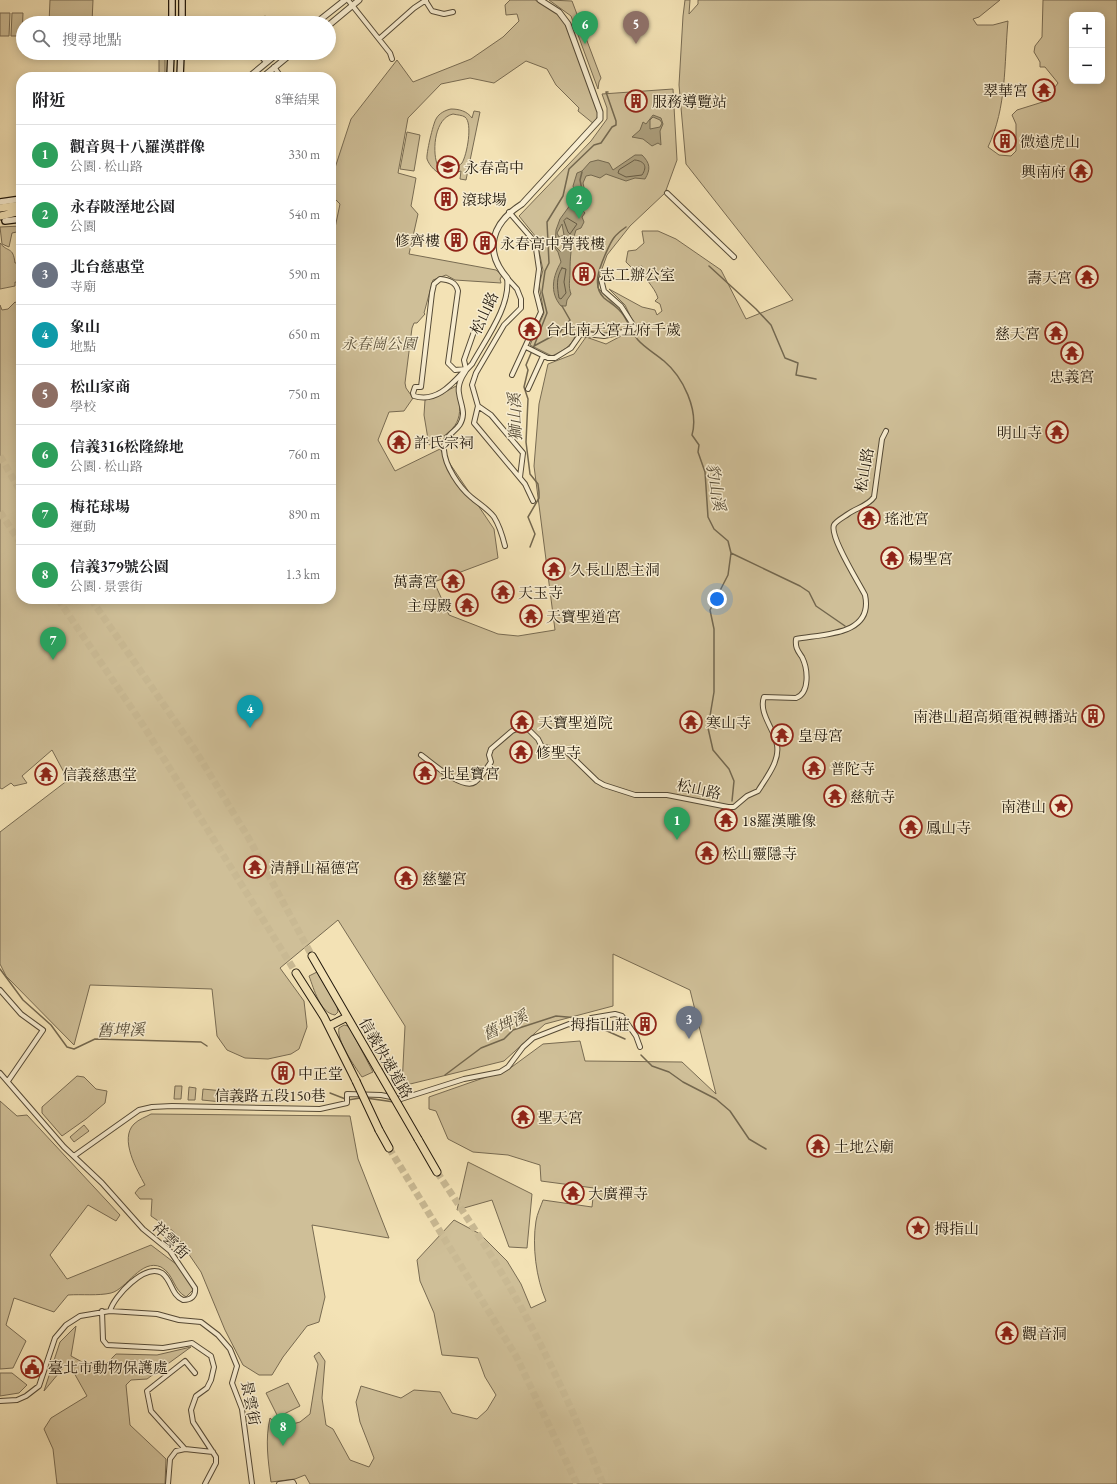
<!DOCTYPE html>
<html lang="zh-TW">
<head>
<meta charset="utf-8">
<style>
	body { margin:0; font-family:"EB Garamond","Noto Serif TC",serif; background:#f2f2f2; color:#202124 }
	.controls { position:absolute; right:12px; top:12px; display:grid; overflow:hidden; border-radius:8px; box-shadow:0 2px 10px #0003 }
	.controls button { width:36px; height:36px; display:grid; place-items:center; padding:0; border:0; border-bottom:1px solid #e0e0e0; background:#fff; color:#202124; font:20px sans-serif }
	.you { position:absolute; left:717px; top:599px; width:14px; height:14px; margin:-10px; border:3px solid #fff; border-radius:50%; background:#1a73e8; box-shadow:0 0 0 6px #1a73e833 }
	.badge { display:grid; place-items:center; width:26px; height:26px; border-radius:50%; background:#8f2418; color:#fff; font-size:13px; font-weight:700 }
	.pin { position:absolute; translate:-50% -33px; filter:drop-shadow(0 1px 2px #0008) }
	.pin::after { content:''; position:absolute; top:21px; width:14px; height:12px; background:inherit; clip-path:polygon(0 0,100% 0,50% 100%) }
	.list { margin:0; padding:0; list-style:none }
	h2 { display:flex; justify-content:space-between; align-items:center; height:52px; margin:0; padding:0 16px; font-size:17px }
	h2 small { font-size:13px; font-weight:400; color:#757577 }
	.list li { display:grid; grid-template-columns:26px 1fr auto; gap:12px; align-items:center; box-sizing:border-box; height:60px; padding:0 16px; border-top:1px solid #e0e0e0 }
	.list b { display:block; font-size:15px; white-space:nowrap }
	.list p { margin:0; font-size:13px; white-space:nowrap; color:#757577 }
	.list em { font-size:13px; font-style:normal; color:#757577 }
	.icon { flex:none; width:22px; height:22px; fill:none; stroke:currentColor; stroke-width:2; stroke-linecap:round; stroke-linejoin:round }
	.map { position:relative; flex:none; width:1117px; height:1484px; overflow:hidden }
	.search { position:absolute; background:#fff; box-shadow:0 2px 10px #0003; left:16px; top:16px; width:320px; height:44px; display:flex; align-items:center; gap:10px; box-sizing:border-box; padding:0 14px; border-radius:22px; color:#757577; font-size:15px }
	.panel { position:absolute; background:#fff; box-shadow:0 2px 10px #0003; left:16px; top:72px; width:320px; height:532px; border-radius:16px }
	.map>svg:first-child { display:block }
</style>
</head>
<body>
<div class="map">
<svg width="1117" height="1484" viewBox="0 0 1117 1484">
	<rect width="100%" height="100%" fill="#f3e2b5"/>
	<filter id="stains"><feTurbulence type="fractalNoise" baseFrequency=".005" numOctaves="4"/><feColorMatrix values="0 0 0 0 .2 0 0 0 0 .09 0 0 0 0 .02 0 0 0 .5 -.17"/></filter>
	<radialGradient id="worn" r=".72"><stop offset=".6" stop-color="#630" stop-opacity="0"/><stop offset="1" stop-color="#630" stop-opacity=".3"/></radialGradient>
	<!-- green -->
	<path fill="#cfbf98" stroke="#786b52" fill-rule="evenodd" d="M50,0H93L92,23H49Z
		M510,0H535L558,13L567,24L599,113L594,124L578,111L579,108L556,85L547,69L526,61L494,83L470,78L441,84L408,118L398,173L416,178L411,206L418,214L409,254L496,270L502,275L500,279L501,283L455,280L446,275L433,280L424,313L425,314L417,323H414L412,328L405,383L406,388L413,398L404,411L389,412L378,440L395,471L440,449L494,529L498,558L434,582L449,615L498,634L518,636L555,630L534,466L539,404L548,364L574,354L586,337L606,344L636,328L625,305L609,289L642,307L655,310L657,315L662,311L660,304L655,301L658,298C654,285 643,280 642,266L632,268L626,262L628,251L636,250L644,243L642,231H658L676,239L721,270L746,319L793,300L686,164L679,85L683,16L685,0H690L689,14L698,4V0H1000L979,17L973,19L977,25H993L1008,21C1004,64 1007,107 988,147L999,155L1011,156L1016,151V124L1012,115L1017,110L1049,100L1052,91L1058,83L1045,67H1040V62L1034,52L1035,46L1042,37L1043,0H1117V1484H310L305,1475L295,1479L271,1482C268,1461 265,1439 270,1418L278,1425L285,1426L300,1422L310,1414L318,1364L314,1356L319,1352L325,1361L322,1398L326,1425L333,1429L350,1460L369,1467L374,1458L360,1422L356,1402L361,1386L401,1398L414,1390L440,1392L452,1413L477,1419L487,1410L496,1395L485,1377L478,1358L442,1355L434,1313L420,1281L417,1260L454,1220L480,1234L507,1261L521,1284L531,1308L546,1301C536,1278 532,1246 536,1221C537,1214 541,1206 543,1200L592,1207L594,1188L541,1181L540,1165L508,1155L473,1152L448,1139L436,1111L429,1109V1097L509,1069L543,1044L580,1041L585,1061L682,1062L716,1094L690,990L613,954V1006L545,1024L504,1061L402,1086L405,1026L338,920L280,968L304,1001L307,1027L299,1049L291,1054L268,1059L245,1058L227,1050L217,1036L212,989L90,985L74,1045L6,976L0,964V832L68,780L52,750L22,776L27,783L14,786L11,783L2,789L0,788V305L2,310L8,309L15,302L21,305V599H331V247L340,204L331,195V180L351,119L397,60L413,82L471,59L503,37L519,21L517,14L506,15L505,5ZM1072,15H1102V81H1072Z
		M549,0L572,1L601,78L599,82L598,89L571,16Z
		M0,13H10L9,36H0Z
		M12,13H23L22,36H11Z
		M165,57V77H159V58Z
		M673,89L677,160L665,193L630,226L607,255L599,277L598,288L624,315L631,326L612,334L584,331L576,334C571,347 564,350 552,356L530,345L544,313L539,285L543,270L536,237L519,216L591,141L607,119V108L602,94Z
		M451,109C459,109 467,111 472,118L474,111L480,112L466,180L460,179L461,171L444,176C436,172 430,167 427,159C426,154 433,124 436,119C439,113 446,110 451,109ZM453,114C457,115 462,115 465,117C473,123 467,155 462,163C458,167 453,169 448,169L437,164C432,149 435,118 453,114Z
		M407,132L420,135L414,171L400,169Z
		M21,226V231L12,233L9,247L2,244L0,227Z
		M0,243C8,253 13,246 15,263H19V269L21,270V283L15,282V286L0,289Z
		M456,386C465,420 458,429 429,445L424,415L425,400L436,397Z
		M317,972L337,1006L338,1012L335,1015C320,1013 314,989 309,976Z
		M344,1025L348,1026L351,1030L373,1072L362,1077C355,1067 336,1040 339,1028Z
		M77,1076L84,1077L96,1089L107,1091L105,1103L86,1119L62,1136L42,1113V1107Z
		M175,1086H182L181,1099H174Z
		M189,1087L196,1088L195,1100H188Z
		M203,1089L223,1091L222,1102L202,1100Z
		M0,1101L17,1116L27,1115L120,1215L116,1221L88,1205L50,1255L67,1279L151,1245L180,1267L194,1289L186,1297C173,1290 174,1274 161,1267C141,1258 127,1289 111,1293C98,1296 82,1294 68,1295L54,1312L14,1298L6,1325L26,1341L13,1368L0,1369Z
		M151,1114L350,1116L358,1159L389,1238L312,1225L325,1297L319,1322L307,1326L283,1357L272,1375H259L243,1365L225,1330L201,1272L173,1231L151,1216L152,1199H140L135,1193L139,1188L145,1185C137,1170 119,1139 134,1124C139,1119 146,1117 151,1114Z
		M84,1125L89,1131L74,1142L70,1137Z
		M468,1162L532,1194L527,1248L509,1247L492,1200L457,1210Z
		M76,1326L71,1356L99,1371L116,1354L157,1355L191,1347L147,1379L131,1380L126,1385L130,1425L166,1459L165,1484H57L53,1449L44,1429L51,1418L87,1396L68,1362L44,1391L60,1342Z
		M0,1373H12L27,1385L19,1393L0,1396Z
		M288,1383L300,1406L278,1417L266,1393Z"/>
	<!-- water -->
	<path fill="#ab9d7b" stroke="#73674e" fill-rule="evenodd" d="M653,115L661,118L663,124L660,131L661,145L658,143L652,146L643,139L632,137L640,130L643,122L646,124ZM653,117L660,120L662,123L660,127L650,129V120Z
		M635,155H642C650,163 651,169 645,179L635,178L626,181L606,174L600,178L591,175L586,176L583,183L585,192L577,204L585,213L582,217L584,222L581,228L576,230C571,245 570,257 570,272C570,281 568,286 571,294L567,300L566,306H561C549,292 553,276 561,262L558,252L555,248L556,230L560,219L573,201L575,193L573,186L577,173L582,171L590,162L598,160L609,163L613,170ZM562,224L564,235L559,237L557,233ZM559,239L565,243L566,247L561,252L556,247Z"/>
	<g fill="none" stroke-linecap="round" stroke-linejoin="round">
		<!-- shore -->
		<path stroke="#665a43" stroke-width="1" d="M635,160C644,161 648,166 642,175L626,177L618,173L619,170Z
			M567,218L577,224L570,234L568,232L564,221Z
			M562,268L566,269L564,282L566,293L561,299L559,298C557,286 556,278 562,268Z"/>
		<!-- stream -->
		<path stroke="#73674e" stroke-width="1.5" d="M578,193L582,190L580,180L582,172
			M572,202L575,194
			M626,227C612,237 612,240 605,255C599,269 592,286 604,298C610,303 616,306 621,312C628,320 631,332 638,340C645,348 656,354 664,361C683,377 699,410 692,435L699,445L698,452L705,472L708,517L714,529L728,541L731,553L728,575L710,610L714,629V692L708,728L713,750L729,769L734,781L732,801
			M709,266L756,309L771,325L785,358L798,363L796,375L816,379
			M534,346L547,313L542,292L545,271L549,263L547,222L563,196L569,169L594,145L601,143L612,127L616,125V121L606,92H608
			M530,547L535,534L528,517L539,498V492L538,484L530,474L526,442L528,399L524,387L528,370L526,365L534,346L560,332L570,320L562,306
			M731,553L800,586L809,592L816,606L845,626
			M0,969L23,1000L51,1025L67,1047L74,1049L95,1039L201,1042L207,1046
			M641,1055L652,1066L669,1072L683,1082L716,1099L730,1111L749,1139L766,1149
			M445,1075L481,1048L504,1039L513,1030L556,1016L578,1018L625,1039
			M330,1093L348,1100L360,1098
			M366,1098L394,1102"/>
		<!-- trunk-tunnel -->
		<path stroke="#c9b993" stroke-width="7" stroke-dasharray="7 3.5" stroke-linecap="butt" d="M0,456L21,492
			M0,512L21,544
			M58,599L143,725L296,973
			M91,599L195,750L248,837L312,956
			M389,1148L516,1356L577,1484
			M437,1172C455,1199 472,1225 489,1252C534,1325 571,1404 603,1484"/>
		<!-- minor casing -->
		<g stroke="#554a36" stroke-width="6">
			<path id="minor" d="M348,0L390,53L392,59
				M425,0L432,11L444,14L453,12
				M265,19L269,23
				M379,39L414,8L426,0
				M258,53L266,62
				M274,67L281,77
				M667,193L734,257
				M509,212L535,242L539,269L536,292L541,312L512,375
				M507,278L517,289L521,299V308L504,325L476,373L472,385L478,406L474,423L525,484L533,501
				M440,279C449,280 456,282 458,291L448,363L455,370L466,369C452,384 437,403 414,396L413,393L415,387H421L432,293L434,284Z
				M526,347L548,358H555L571,348L580,335L586,334L604,336L633,330L635,328L621,306L604,291L601,279
				M466,369L464,360L477,323
				M528,389L543,356
				M478,406L491,415L523,453L520,477
				M505,546C503,538 499,525 494,517C488,509 479,504 471,497C459,487 445,466 444,450C443,431 462,433 463,414C463,407 460,401 459,393C457,383 465,370 472,364C485,340 511,306 507,278
				M421,755C431,762 463,791 475,782C481,778 486,769 491,762L489,755L491,749L512,731L519,728H527L538,739L542,747L565,750L597,781L604,785L635,795H667L728,807H734L747,796L758,791C766,778 780,761 777,745C775,730 758,713 764,697L796,698C810,693 808,669 802,657C798,651 795,648 796,639C822,634 874,636 865,595C859,583 829,536 834,525C836,521 844,517 848,514C856,508 868,506 874,497L882,439L886,431
				M0,990L21,1014L43,1030L8,1081
				M0,1073L64,1147L102,1183L143,1229L170,1251L195,1288C196,1296 191,1300 183,1300C171,1295 172,1280 162,1273C145,1263 114,1296 110,1311
				M74,1156L139,1110L152,1107L172,1106L320,1109L347,1103V1094L381,1095L401,1099L464,1079L500,1072L508,1067L523,1047L533,1038L569,1024L585,1027L591,1018L615,1014L622,1016L636,1036L640,1047
				M102,1311L103,1340L107,1345L163,1348L192,1343L211,1356L214,1367L211,1380L207,1388L196,1396L191,1410L193,1422L216,1457V1463L205,1484
				M0,1401L17,1400L26,1396L39,1386L55,1338L66,1325L80,1316L110,1311L157,1314L179,1320L201,1322L218,1335L230,1349L237,1366L232,1383L242,1409L252,1484
				M185,1449L151,1411L147,1391L185,1361L195,1373
				M168,1484L170,1459L176,1451L185,1449L213,1452
				M279,1484L293,1482L294,1484"/>
		</g>
		<!-- tertiary casing -->
		<g stroke="#554a36" stroke-width="7">
			<path id="tertiary" d="M316,23L345,0
				M329,25L359,0
				M249,77L278,53
				M263,77L292,53
				M507,278C483,250 492,223 522,204L600,119V112L568,24L559,12L540,0"/>
		</g>
		<!-- secondary casing -->
		<g stroke="#20170b" stroke-width="8">
			<path id="secondary" d="M172,23V0
				M182,23V0
				M170,77L171,53
				M180,77L181,53
				M0,202L21,199
				M5,221L21,219"/>
		</g>
		<!-- trunk casing -->
		<g stroke="#20170b" stroke-width="9">
			<path id="trunk" d="M0,208L21,205
				M0,216L21,211
				M312,956L378,1070
				M296,973L324,1017L356,1081
				M329,1026L347,1017
				M379,1130L389,1148
				M418,1139L437,1172"/>
		</g>
		<!-- minor -->
		<use href="#minor" stroke="#f7eccf" stroke-width="4"/>
		<!-- tertiary -->
		<use href="#tertiary" stroke="#f7eccf" stroke-width="5"/>
		<!-- secondary -->
		<use href="#secondary" stroke="#f7eccf" stroke-width="5.5"/>
		<!-- trunk -->
		<use href="#trunk" stroke="#f3e2b5" stroke-width="7"/>
		<!-- trunk-bridge casing -->
		<g stroke="#20170b" stroke-width="9" stroke-linecap="butt">
			<path id="trunk-bridge" d="M378,1070L418,1139
				M356,1081L379,1130"/>
		</g>
		<!-- trunk-bridge -->
		<use href="#trunk-bridge" stroke="#f3e2b5" stroke-width="7"/>
	</g>
	<!-- icons -->
	<defs>
		<g id="temple-ring" transform="scale(1.15)"><circle r="9.5" fill="#f7eccf" stroke="#8f2418" stroke-width="1.5"/><path d="M0-6L5-2H3V0L6.5 2.5H4V6H1.5V3h-3V6H-4V2.5H-6.5L-3 0V-2H-5Z" fill="#8f2418"/></g>
		<g id="building-ring" transform="scale(1.15)"><circle r="9.5" fill="#f7eccf" stroke="#8f2418" stroke-width="1.5"/><path d="M-4-6H4V6H1V3H-1V6H-4ZM-2.5-4.3h1.7v1.8h-1.7ZM.8-4.3h1.7v1.8H.8ZM-2.5-1h1.7V.8h-1.7ZM.8-1h1.7V.8H.8Z" fill="#8f2418"/></g>
		<g id="school-ring" transform="scale(1.15)"><circle r="9.5" fill="#f7eccf" stroke="#8f2418" stroke-width="1.5"/><path d="M0-5L7-2L0 1L-7-2ZM-4 1L0 2.5L4 1V4Q0 6-4 4Z" fill="#8f2418"/></g>
		<g id="sight-ring" transform="scale(1.15)"><circle r="9.5" fill="#f7eccf" stroke="#8f2418" stroke-width="1.5"/><path d="M0-6L1.8-2.2L6-1.7L2.9 1.2L3.7 5.4L0 3.3L-3.7 5.4L-2.9 1.2L-6-1.7L-1.8-2.2Z" fill="#8f2418"/></g>
		<g id="civic-ring" transform="scale(1.15)"><circle r="9.5" fill="#f7eccf" stroke="#8f2418" stroke-width="1.5"/><path d="M-.6-6.5H3V-4.5H.6V-3L4-1V1h2V6H-6V1h2V-1L-.6-3ZM-1.2 2.5V6h2.4V2.5Z" fill="#8f2418"/></g>
	</defs>
	<g fill-rule="evenodd">
		<use href="#temple-ring" x="1044" y="90"/>
		<use href="#building-ring" x="636" y="101"/>
		<use href="#building-ring" x="1005" y="141"/>
		<use href="#school-ring" x="448" y="167"/>
		<use href="#temple-ring" x="1081" y="171"/>
		<use href="#building-ring" x="446" y="199"/>
		<use href="#building-ring" x="456" y="240"/>
		<use href="#building-ring" x="485" y="243"/>
		<use href="#building-ring" x="584" y="274"/>
		<use href="#temple-ring" x="1087" y="277"/>
		<use href="#temple-ring" x="530" y="329"/>
		<use href="#temple-ring" x="1056" y="333"/>
		<use href="#temple-ring" x="1072" y="353"/>
		<use href="#temple-ring" x="1057" y="432"/>
		<use href="#temple-ring" x="399" y="442"/>
		<use href="#temple-ring" x="869" y="518"/>
		<use href="#temple-ring" x="892" y="558"/>
		<use href="#temple-ring" x="554" y="569"/>
		<use href="#temple-ring" x="453" y="581"/>
		<use href="#temple-ring" x="503" y="592"/>
		<use href="#temple-ring" x="467" y="605"/>
		<use href="#temple-ring" x="531" y="616"/>
		<use href="#building-ring" x="1093" y="716"/>
		<use href="#temple-ring" x="522" y="722"/>
		<use href="#temple-ring" x="691" y="722"/>
		<use href="#temple-ring" x="782" y="735"/>
		<use href="#temple-ring" x="521" y="752"/>
		<use href="#temple-ring" x="814" y="768"/>
		<use href="#temple-ring" x="425" y="773"/>
		<use href="#temple-ring" x="46" y="774"/>
		<use href="#temple-ring" x="835" y="796"/>
		<use href="#sight-ring" x="1061" y="806"/>
		<use href="#temple-ring" x="726" y="820"/>
		<use href="#temple-ring" x="911" y="827"/>
		<use href="#temple-ring" x="707" y="853"/>
		<use href="#temple-ring" x="255" y="867"/>
		<use href="#temple-ring" x="406" y="878"/>
		<use href="#building-ring" x="645" y="1024"/>
		<use href="#building-ring" x="283" y="1073"/>
		<use href="#temple-ring" x="523" y="1117"/>
		<use href="#temple-ring" x="818" y="1146"/>
		<use href="#temple-ring" x="573" y="1193"/>
		<use href="#sight-ring" x="918" y="1228"/>
		<use href="#temple-ring" x="1007" y="1333"/>
		<use href="#civic-ring" x="32" y="1367"/>
	</g>
	<g text-anchor="middle" dominant-baseline="central" stroke-width="3" stroke-linejoin="round" paint-order="stroke">
		<!-- poi labels -->
		<g font-size="15" fill="#20170b" stroke="#f7eccf" text-anchor="start">
			<text x="1028" y="90" text-anchor="end">翠華宮</text>
			<text x="652" y="101">服務導覽站</text>
			<text x="1020" y="141">微遠虎山</text>
			<text x="464" y="167">永春高中</text>
			<text x="1066" y="171" text-anchor="end">興南府</text>
			<text x="462" y="199">滾球場</text>
			<text x="440" y="240" text-anchor="end">修齊樓</text>
			<text x="500" y="243">永春高中菁莪樓</text>
			<text x="600" y="274">志工辦公室</text>
			<text x="1072" y="277" text-anchor="end">壽天宮</text>
			<text x="546" y="329">台北南天宮五府千歲</text>
			<text x="1040" y="333" text-anchor="end">慈天宮</text>
			<text x="1072" y="376" text-anchor="middle">忠義宮</text>
			<text x="1042" y="432" text-anchor="end">明山寺</text>
			<text x="414" y="442">許氏宗祠</text>
			<text x="884" y="518">瑤池宮</text>
			<text x="908" y="558">楊聖宮</text>
			<text x="570" y="569">久長山恩主洞</text>
			<text x="438" y="581" text-anchor="end">萬壽宮</text>
			<text x="518" y="592">天玉寺</text>
			<text x="452" y="605" text-anchor="end">主母殿</text>
			<text x="546" y="616">天寶聖道宮</text>
			<text x="1078" y="716" text-anchor="end">南港山超高頻電視轉播站</text>
			<text x="538" y="722">天寶聖道院</text>
			<text x="706" y="722">寒山寺</text>
			<text x="798" y="735">皇母宮</text>
			<text x="536" y="752">修聖寺</text>
			<text x="830" y="768">普陀寺</text>
			<text x="440" y="773">北星寶宮</text>
			<text x="62" y="774">信義慈惠堂</text>
			<text x="850" y="796">慈航寺</text>
			<text x="1046" y="806" text-anchor="end">南港山</text>
			<text x="742" y="820">18羅漢雕像</text>
			<text x="926" y="827">鳳山寺</text>
			<text x="722" y="853">松山靈隱寺</text>
			<text x="270" y="867">清靜山福德宮</text>
			<text x="422" y="878">慈鑾宮</text>
			<text x="630" y="1024" text-anchor="end">拇指山莊</text>
			<text x="298" y="1073">中正堂</text>
			<text x="538" y="1117">聖天宮</text>
			<text x="834" y="1146">土地公廟</text>
			<text x="588" y="1193">大廣禪寺</text>
			<text x="934" y="1228">拇指山</text>
			<text x="1022" y="1333">觀音洞</text>
			<text x="48" y="1367">臺北市動物保護處</text>
		</g>
		<!-- street labels -->
		<g font-size="15" fill="#20170b" stroke="#f7eccf">
			<text transform="translate(484 313) rotate(-65)">松山路</text>
			<text transform="translate(864 470) rotate(-80)">松山路</text>
			<text transform="translate(699 789) rotate(12)">松山路</text>
			<text transform="translate(386 1058) rotate(60)">信義快速道路</text>
			<text x="270" y="1095">信義路五段150巷</text>
			<text transform="translate(171 1240) rotate(45)">祥雲街</text>
			<text transform="translate(251 1403) rotate(79)">景雲街</text>
		</g>
		<!-- park labels -->
		<g font-size="15" font-style="italic" fill="#5d523c" stroke="#f7eccf">
			<text x="379" y="343">永春崗公園</text>
		</g>
		<!-- water labels -->
		<g font-size="16" font-style="italic" fill="#584d38" stroke="#f7eccf">
			<text transform="translate(515 417) rotate(-92)">獅山溪</text>
			<text transform="translate(716 487) rotate(81)">豹山溪</text>
			<text transform="translate(505 1025) rotate(-25)">舊埤溪</text>
			<text transform="translate(121 1030) rotate(-1)">舊埤溪</text>
		</g>
	</g>
	<rect width="100%" height="100%" filter="url(#stains)"/>
	<rect width="100%" height="100%" fill="url(#worn)"/>
</svg>
<div class="controls">
<button>+</button>
<button>−</button>
</div>
<div class="you"></div>
<div class="pin badge" style="left:677px;top:840px;background:#2e9e5b">1</div>
<div class="pin badge" style="left:579px;top:219px;background:#2e9e5b">2</div>
<div class="pin badge" style="left:689px;top:1039px;background:#6b7280">3</div>
<div class="pin badge" style="left:250px;top:728px;background:#0f9aa8">4</div>
<div class="pin badge" style="left:636px;top:44px;background:#8d6e63">5</div>
<div class="pin badge" style="left:585px;top:44px;background:#2e9e5b">6</div>
<div class="pin badge" style="left:53px;top:660px;background:#2e9e5b">7</div>
<div class="pin badge" style="left:283px;top:1446px;background:#2e9e5b">8</div>
<div class="search"><svg class="icon" aria-label="search" viewBox="0 0 24 24"><circle cx="10" cy="10" r="6"/><path d="M15 15l6 6"/></svg>搜尋地點</div>
<section class="panel">
<h2>附近<small>8筆結果</small></h2>
<ul class="list">
<li><span class="badge" style="background:#2e9e5b">1</span><div><b>觀音與十八羅漢群像</b><p>公園 · 松山路</p></div><em>330 m</em></li>
<li><span class="badge" style="background:#2e9e5b">2</span><div><b>永春陂溼地公園</b><p>公園</p></div><em>540 m</em></li>
<li><span class="badge" style="background:#6b7280">3</span><div><b>北台慈惠堂</b><p>寺廟</p></div><em>590 m</em></li>
<li><span class="badge" style="background:#0f9aa8">4</span><div><b>象山</b><p>地點</p></div><em>650 m</em></li>
<li><span class="badge" style="background:#8d6e63">5</span><div><b>松山家商</b><p>學校</p></div><em>750 m</em></li>
<li><span class="badge" style="background:#2e9e5b">6</span><div><b>信義316松隆綠地</b><p>公園 · 松山路</p></div><em>760 m</em></li>
<li><span class="badge" style="background:#2e9e5b">7</span><div><b>梅花球場</b><p>運動</p></div><em>890 m</em></li>
<li><span class="badge" style="background:#2e9e5b">8</span><div><b>信義379號公園</b><p>公園 · 景雲街</p></div><em>1.3 km</em></li>
</ul>
</section>
</div>
</body>
</html>
